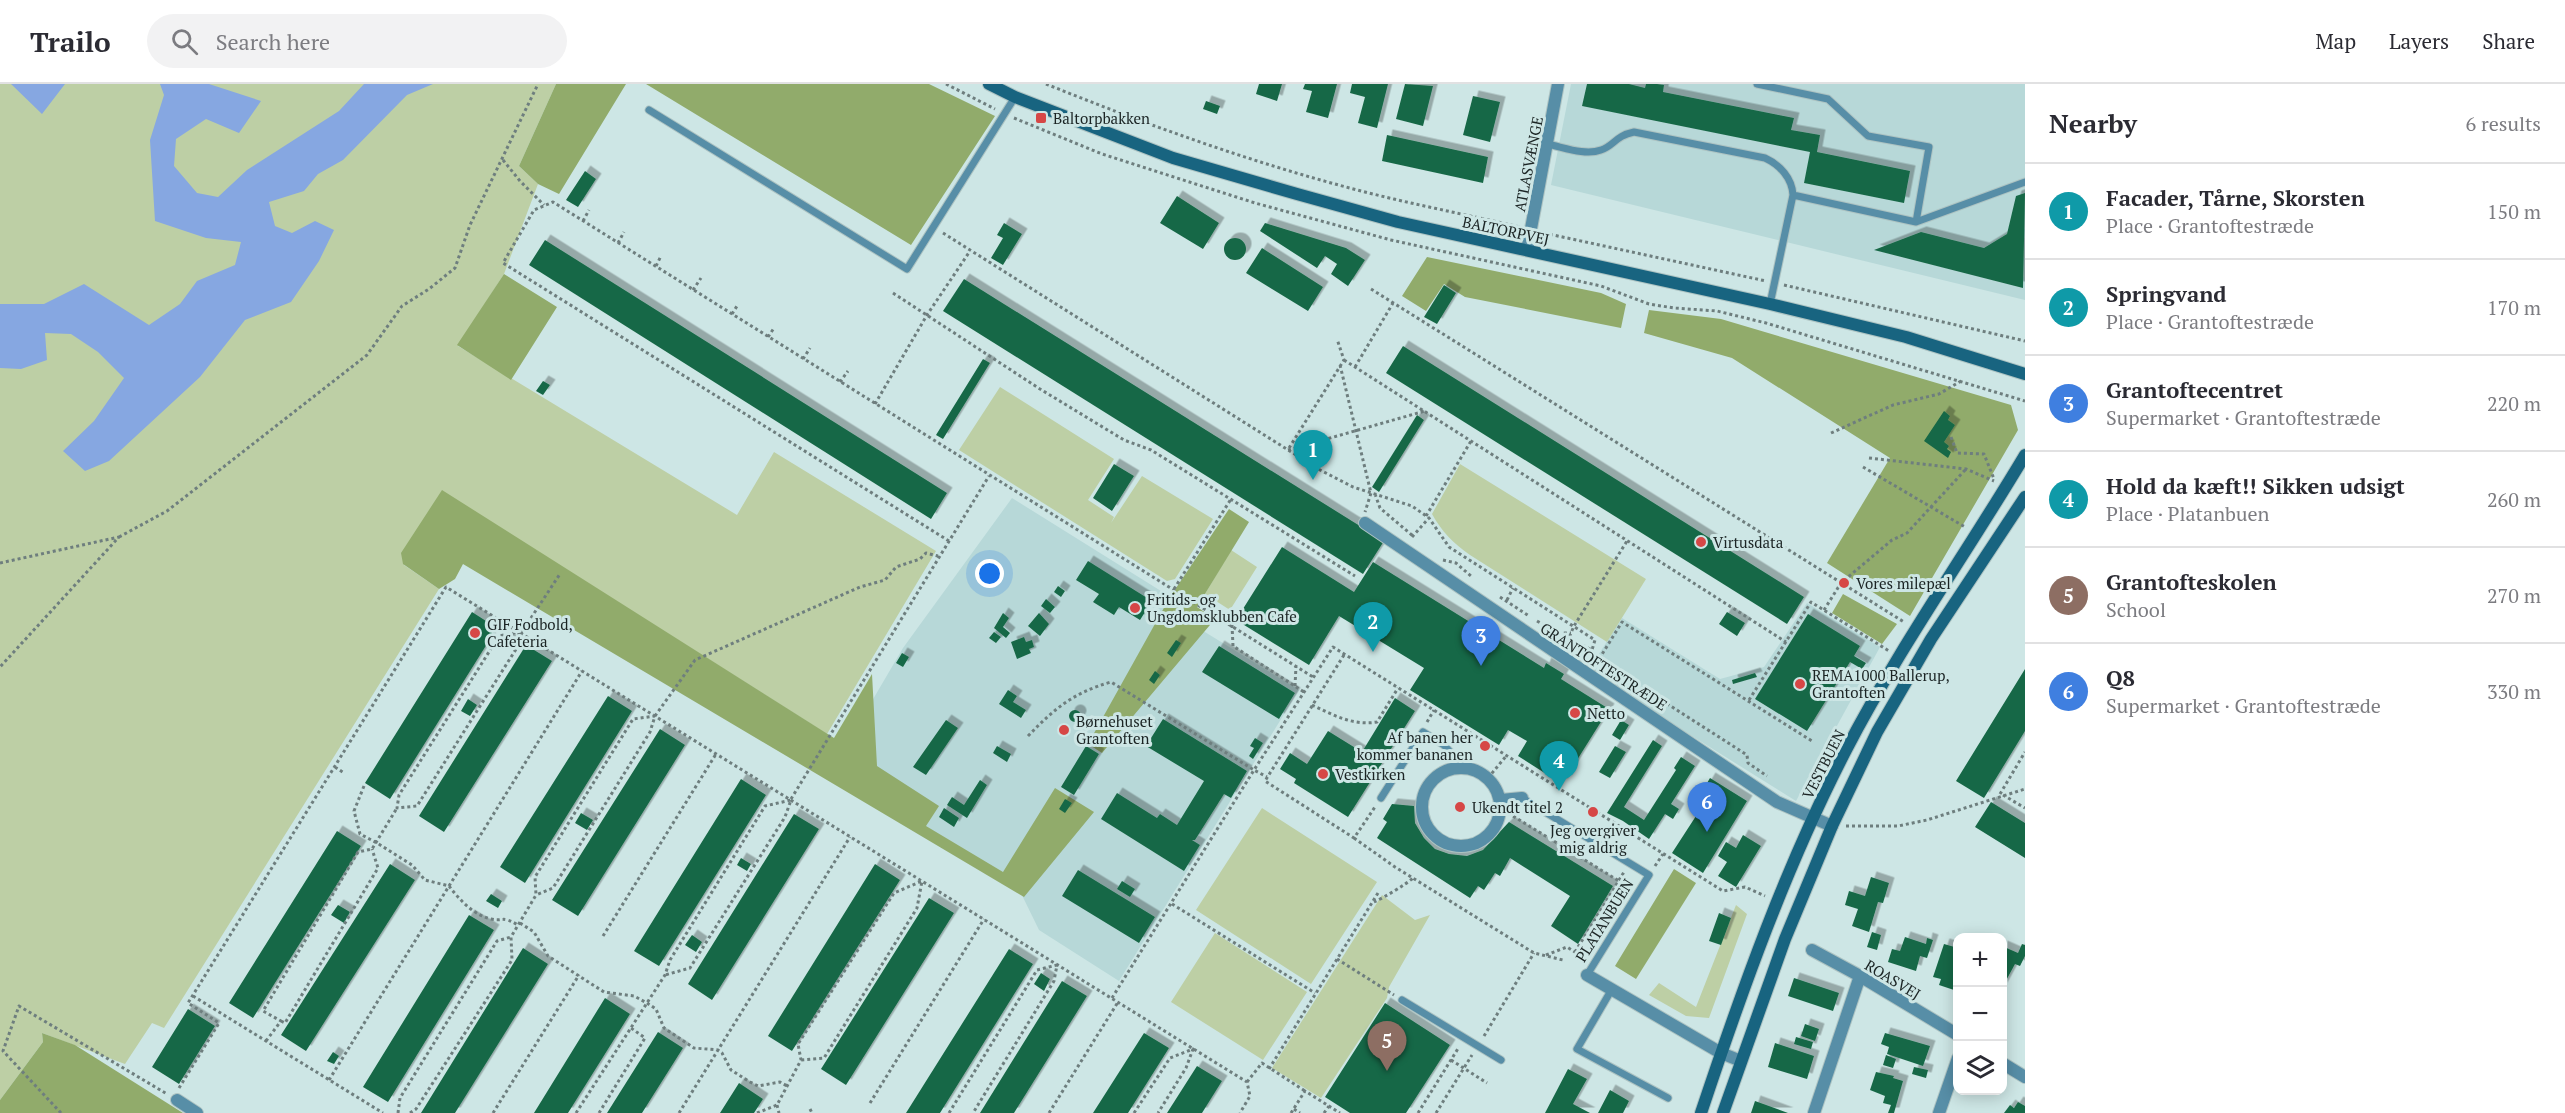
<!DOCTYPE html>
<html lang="en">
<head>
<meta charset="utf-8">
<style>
	body { margin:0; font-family:"PT Serif",serif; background:#f2f2f3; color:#2b2b33 }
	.controls { position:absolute; right:18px; bottom:18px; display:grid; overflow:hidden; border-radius:12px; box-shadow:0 3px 15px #0003 }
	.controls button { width:54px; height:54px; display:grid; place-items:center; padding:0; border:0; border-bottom:2px solid #e1e1e2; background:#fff; color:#2b2b33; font:30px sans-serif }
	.you { position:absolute; left:990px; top:490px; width:21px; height:21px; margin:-15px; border:4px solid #fff; border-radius:50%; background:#1a73e8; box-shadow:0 0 0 9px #1a73e833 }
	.badge { display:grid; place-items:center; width:39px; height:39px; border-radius:50%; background:#7c3aed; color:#fff; font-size:20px; font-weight:700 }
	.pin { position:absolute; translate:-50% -50px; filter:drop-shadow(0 2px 3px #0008) }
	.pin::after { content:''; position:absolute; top:32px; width:21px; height:18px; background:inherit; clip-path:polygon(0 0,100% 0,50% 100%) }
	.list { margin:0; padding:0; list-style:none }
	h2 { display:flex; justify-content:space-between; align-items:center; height:78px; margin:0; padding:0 24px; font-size:26px }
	h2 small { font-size:20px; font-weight:400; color:#7c7c81 }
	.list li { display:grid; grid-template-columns:39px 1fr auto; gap:18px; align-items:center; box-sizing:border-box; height:96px; padding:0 24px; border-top:2px solid #e1e1e2 }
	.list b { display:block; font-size:22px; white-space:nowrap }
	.list p { margin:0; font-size:20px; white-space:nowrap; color:#7c7c81 }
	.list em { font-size:20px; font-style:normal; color:#7c7c81 }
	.icon { flex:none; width:33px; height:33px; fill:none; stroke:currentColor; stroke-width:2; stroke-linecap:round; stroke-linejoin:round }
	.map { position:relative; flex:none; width:2025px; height:1029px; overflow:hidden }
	header { display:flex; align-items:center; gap:36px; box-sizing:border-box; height:84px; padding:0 30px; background:#fff; border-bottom:2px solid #e1e1e2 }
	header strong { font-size:28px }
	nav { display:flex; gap:33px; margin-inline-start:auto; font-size:21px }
	.search { width:420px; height:54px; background:#f2f2f3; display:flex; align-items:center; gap:15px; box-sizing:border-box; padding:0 21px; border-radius:33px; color:#7c7c81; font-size:22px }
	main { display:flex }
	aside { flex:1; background:#fff }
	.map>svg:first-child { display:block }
</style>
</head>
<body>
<header>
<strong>Trailo</strong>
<div class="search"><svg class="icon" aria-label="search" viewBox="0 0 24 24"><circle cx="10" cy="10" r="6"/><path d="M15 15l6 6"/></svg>Search here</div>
<nav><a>Map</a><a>Layers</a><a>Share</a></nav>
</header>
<main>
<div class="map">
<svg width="2025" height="1029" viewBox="0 0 2025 1029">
	<defs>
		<filter id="shadow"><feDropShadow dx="5.5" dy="-5.5" stdDeviation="0" flood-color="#0004"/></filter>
	</defs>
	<rect width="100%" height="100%" fill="#cde6e5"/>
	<!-- built -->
	<path fill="#b7d8d8" d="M1571,0H2025V216L1551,101Z
		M1012,414L1193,527L1187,537L1299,606L1119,897L1039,846L1018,803L831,687L903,564Z
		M1807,519L1880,563L1796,717L1588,587L1622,534L1720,595L1764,583Z"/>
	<!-- green -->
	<path fill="#bdcfa5" d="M0,0H556L519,82L538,100L504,190L458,262L737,431L774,368L936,467L827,650L442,407L404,481L439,505L164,944L152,939L125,980L42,949L43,958L0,1016Z
		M1000,303L1114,375L1088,416L1114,433L1111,439L1142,392L1213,435L1175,495L1167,497L959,366Z
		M1460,380L1646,495L1607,558L1470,471C1453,459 1442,448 1432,430Z
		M1231,466L1257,483L1230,526L1205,510Z
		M1262,724L1377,798L1311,900L1196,826Z
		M1382,811L1415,836L1430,831L1389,903L1387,914L1321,1014L1272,984Z
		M1736,821L1747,830L1709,934L1686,932L1649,911L1659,899L1696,923Z
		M1215,849L1307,908L1263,976L1171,918Z"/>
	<!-- forest -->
	<path fill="#91ab6b" d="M556,0H626L559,110L538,100L519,82Z
		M646,0H929L995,32L911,161Z
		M1427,173L1601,209L1626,220L1621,244L1465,213L1444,200L1426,227L1402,212Z
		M504,190L557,223L511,296L457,261Z
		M1649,226L1721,235L2011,321L2018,346L1910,532L1827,479L1890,374L1732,274L1644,249Z
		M442,406L834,654L872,590L877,682L939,722L926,742L1003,788L1055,704L1094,728L1024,813L463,480L455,495L439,505L403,480L401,469Z
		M1229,425L1249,438L1197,523L1215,535L1102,669L1088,660L1170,513Z
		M1843,510L1897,540L1882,560L1832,529Z
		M1674,785L1696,799L1636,895L1615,882Z
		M42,949L75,961L183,1029H0V1016L43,958Z"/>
	<!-- water -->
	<path fill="#86a7e1" d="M11,0H65L42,30Z
		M160,0H209L261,17L239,49L206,35L176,55L174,82L197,109L218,113L247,86L339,27L364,0H433L407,11L343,76L318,90L304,107L269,118L275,142L292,149L315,137L334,146L319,177L291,218L245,236L200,293L109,377L85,387L63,367L94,337L124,294L98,268L71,250L45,249L47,276L21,285L0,284V220H44L84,200L149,241L180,220L197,197L235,181L241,158L206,154L155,137L150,56L164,11Z"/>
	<!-- building -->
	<path fill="#196846" filter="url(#shadow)" d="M1259,0H1282L1277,17L1256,10Z
		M1305,0H1337L1328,34L1306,28L1312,7L1303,5Z
		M1352,0H1388L1377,44L1358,39L1365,13L1350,9Z
		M1405,0L1433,2L1423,42L1396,35Z
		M1587,0H1629L1645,4L1646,0H1657L1664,1L1663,8L1794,34L1791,46L1820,51L1817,68L1910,87L1904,119L1804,99L1810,68L1582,22Z
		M1473,12L1500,18L1490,58L1463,51Z
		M1206,17L1220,22L1217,30L1203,25Z
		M1387,51L1488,73L1483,99L1382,77Z
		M585,87L596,95L578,123L566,116Z
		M2025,109L2023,204L1874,166L1921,148L1984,164L2007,150L2016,112Z
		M1177,112L1219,139L1203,165L1160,139Z
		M1004,139L1022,150L1003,181L991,174L1003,154L997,151Z
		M1265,139L1346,164L1365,176L1348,202L1331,190L1337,180L1325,172L1317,184L1260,147Z
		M1224 165a11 11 0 1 1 22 0a11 11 0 1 1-22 0Z
		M545,156L947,409L931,435L529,181Z
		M1262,164L1323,203L1308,227L1246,189Z
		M964,195L1384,457L1363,490L943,227Z
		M1444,201L1456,209L1437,240L1424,233Z
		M1403,262L1804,513L1787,540L1386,289Z
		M983,275L990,279L943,355L936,351Z
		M543,297L550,301L543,311L536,307Z
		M1944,327L1950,332L1948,336L1955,341L1944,358L1949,362L1947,365L1951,368L1948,374L1924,357Z
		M1417,331L1424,336L1379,408L1372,403Z
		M1114,380L1134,392L1112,427L1093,414Z
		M1282,463L1354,508L1373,478L1544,584L1546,579L1564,590L1561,595L1609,625L1562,700L1518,672L1527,657L1508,646L1499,661L1410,606L1424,584L1339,532L1309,581L1236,536Z
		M1088,477L1152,517L1140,536L1119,523L1114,531L1093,518L1099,510L1076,496Z
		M1058,502L1065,507L1061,513L1054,508Z
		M1046,515L1055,523L1050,529L1041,522Z
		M472,528L497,544L390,715L365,699Z
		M1727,528L1745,539L1737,552L1719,540Z
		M1003,529L1009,534L1003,543L1010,549L1006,554L994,544Z
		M1039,529L1049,540L1040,552L1028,542Z
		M1808,530L1860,562L1854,572L1866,579L1862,585L1850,578L1807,647L1755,615Z
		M994,548L1001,553L996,559L989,554Z
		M1024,553L1026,558L1032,556L1034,563L1029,565L1031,569L1017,575L1011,558Z
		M507,554L516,560L513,565L504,559Z
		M1176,556L1181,559L1172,573L1167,569Z
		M526,561L552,577L444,748L419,732Z
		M1219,562L1295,609L1279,635L1202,588Z
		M902,569L909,573L903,583L896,579Z
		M2025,585V647L1984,714L1956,697Z
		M1155,587L1160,591L1154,600L1149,596Z
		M1755,589L1757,593L1733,600L1732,596Z
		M1008,606L1017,612L1013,618L1026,626L1021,634L999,620Z
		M608,612L632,627L525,799L500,783Z
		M1395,614L1415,627L1348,733L1294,699L1296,695L1280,685L1290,669L1307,680L1328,647L1362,668Z
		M468,615L477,621L470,632L461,627Z
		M1069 632a6 6 0 1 1 12 0a6 6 0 1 1-12 0Z
		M1163,635L1247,687L1231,714L1224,710L1195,756H1192L1200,761L1184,787L1101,735L1117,709L1157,734L1160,730L1177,741L1204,697L1146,662Z
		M946,636L958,644L926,691L913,683Z
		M1621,636L1629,641L1620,656L1612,651Z
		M660,645L685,661L578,832L552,816Z
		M1255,654L1263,659L1253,675L1249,672L1254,664L1250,662Z
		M1653,656L1662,662L1624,723L1644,736L1676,686L1674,684L1681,673L1695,682L1671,720L1679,725L1673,735L1665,730L1649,755L1623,737L1607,729Z
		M997,662L1011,670L1007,678L993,669Z
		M1086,662L1099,670L1074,711L1061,703Z
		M1615,662L1626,668L1610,694L1599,688Z
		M1710,694L1747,717L1703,789L1672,769L1707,715L1700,711Z
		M741,695L766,711L659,882L634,867Z
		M980,696L987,701L967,734L947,721L952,713L964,721Z
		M1065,715L1072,719L1065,729L1059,725Z
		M1991,718L2025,739V774L1975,743Z
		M1392,720L1414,722L1415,739L1424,754L1435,765L1449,770L1467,772L1483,766L1509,738L1613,802L1578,860L1551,842L1570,812L1510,774L1500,792L1495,789L1484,806L1478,802L1470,814L1377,754L1387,738L1383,735Z
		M944,724L959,734L954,743L939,733Z
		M581,729L593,736L587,746L575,739Z
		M794,730L819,745L712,916L688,900Z
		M337,747L361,762L253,934L229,919Z
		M1743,751L1761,762L1736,803L1718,792L1727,778L1718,772L1726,758L1736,764Z
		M741,774L751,780L747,787L737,781Z
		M390,780L415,796L306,967L281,951Z
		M875,780L900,796L792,967L768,952Z
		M1078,786L1155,833L1139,859L1062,812Z
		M1871,793L1889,799L1883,819L1878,818L1869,848L1852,842L1858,825L1845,821L1849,807L1865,812Z
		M1122,797L1135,805L1130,813L1117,805Z
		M491,810L502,817L498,824L486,817Z
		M929,814L954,829L846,1001L821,985Z
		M338,821L350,828L344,839L331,831Z
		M1719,829L1731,834L1721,861L1709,857Z
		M469,831L494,846L388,1018L363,1003Z
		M1872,848L1881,851L1877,866L1867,863Z
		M692,851L702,858L696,868L685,861Z
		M1905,853L1926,860L1927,854L1933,856L1927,874L1920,872L1916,887L1888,878L1892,865L1900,867Z
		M1944,860L1958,864V897L1954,906L1939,901L1941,895L1933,893Z
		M2022,860L2025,861V872L2020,882L2015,880L2002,904V862L2018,869Z
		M523,864L548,880L455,1029H421Z
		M1009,865L1033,880L940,1029H906Z
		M1041,889L1050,895L1044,907L1034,900Z
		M1794,894L1839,909L1833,927L1788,912Z
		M1062,897L1087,912L1014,1029H980Z
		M605,914L630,930L568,1029H534Z
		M1385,919L1450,961L1406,1029H1350L1325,1013Z
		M188,925L215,942L179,1000L152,983Z
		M1805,940L1819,945L1815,957L1801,952Z
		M658,948L683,964L642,1029H607Z
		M1144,949L1169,964L1128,1029H1093Z
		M1885,949L1930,962L1923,982L1887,970L1889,963L1881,960Z
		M1796,953L1813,958L1811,965L1794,960Z
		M1775,959L1814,972L1807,995L1768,983Z
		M333,968L339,972L334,980L327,977Z
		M1886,971L1896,975L1893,984L1883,981Z
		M1197,982L1222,997L1202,1029H1167Z
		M1914,983L1928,986L1926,994L1912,990Z
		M1568,985L1587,995L1573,1020L1590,1029H1545Z
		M1876,988L1894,992L1893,994L1903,997L1894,1029H1888L1891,1021L1883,1019L1885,1012L1870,1006Z
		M739,999L763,1015L754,1029H720Z
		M1610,1006L1629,1017L1623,1029H1598Z
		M1755,1017L1788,1029H1751Z
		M2018,1018L2025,1022V1029H2004L2010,1021L2014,1024Z"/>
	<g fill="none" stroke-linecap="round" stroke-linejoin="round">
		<!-- lane casing -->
		<g stroke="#adc3c2" stroke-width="9">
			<path id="lane" d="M1757,0L1828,15L1868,52L1929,63L1916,138
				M649,26L907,185L1015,13
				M1547,60C1563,63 1585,72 1601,66C1614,62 1615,52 1634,48L1765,74C1780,81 1792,94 1793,111L1770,220
				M1793,111L1916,138L2025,98
				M1381,714L1423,648L1444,661L1463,683
				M1522,714L1649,791L1587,891
				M1612,905L1577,965L1668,1014
				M1402,916L1501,976"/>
		</g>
		<!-- street casing -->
		<g stroke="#adc3c2" stroke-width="14">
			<path id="street" d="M1527,166L1558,0
				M1365,439L1777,718L1832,742
				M1422 723a39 39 0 1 1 78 0a39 39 0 1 1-78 0Z
				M1501,716L1522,714
				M1812,866L1860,892L1958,951
				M1587,891L1721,969L1741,977
				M2002,979L2025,993
				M177,1016L197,1029
				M1814,1029L1860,892
				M1939,1029L1958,974"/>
		</g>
		<!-- secondary casing -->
		<g stroke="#adc3c2" stroke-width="14">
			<path id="secondary" d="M989,0L1015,13L1173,74L1297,110L1398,138L1770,220L1906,253L2025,290
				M1701,1029C1742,906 1786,782 1846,666C1899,564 1966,470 2025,371
				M1723,1029L1785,855L1832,742L1877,648L1931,555L2025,413"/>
		</g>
		<!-- path -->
		<path stroke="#6e7e7e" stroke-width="3" stroke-dasharray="3 3" stroke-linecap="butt" d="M946,0L995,25
			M1046,0C1150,42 1256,80 1365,108C1416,121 1468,131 1520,143
			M1014,34L1102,70L1255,119L1391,156L1601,202L1649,220L1674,224L1717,227L1766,239L2025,317
			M503,76L520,97L544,121
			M583,137L589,126
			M943,149L1320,386L1353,403L1412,422L1429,434L1449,463L1595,556L1592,566L1580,560L1567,558
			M1544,149L1766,197
			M618,159L624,148
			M656,182L661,172
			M1784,201L2025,257
			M1371,205L1904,538
			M693,206L701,194
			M893,209L1040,305L1124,356L1151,366L1355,492
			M732,230L737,222
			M768,253L774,244
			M803,275L810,264
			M1344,276L1786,558
			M1340,281L1371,409L1365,428
			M1355,283L1393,219
			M840,298L848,287
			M875,320L927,231L970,167
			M1831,349L1893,321L1939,310L1961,297
			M1951,353L1957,369L1984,370L1994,395
			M1289,364L1344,276L1337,255
			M1288,366L1425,327
			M1869,374L1966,385L1994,397
			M1863,383L1965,443
			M1375,410L1380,424L1413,452
			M1426,432L1471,357
			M119,453L167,427L367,271L402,222L429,205L455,184L470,141L538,0
			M1412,453L1429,434
			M949,457L503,179L534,126L553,118L1313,593
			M1443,476L1456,479L1472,493
			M0,479L119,453L0,583
			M1174,505L1231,415
			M1500,513L1529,532
			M1507,516L1513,504
			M1824,526L1841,499L1892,456L1907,449L1966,385
			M1537,537L1558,549H1571
			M1232,541L1233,562L1304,608
			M519,548L518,562L417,722L397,724L399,711L499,552Z
			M521,549L560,490
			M1567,558L1574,542L1627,457
			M1344,571L1265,697L1354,754L1375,723
			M1596,580L1622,538L1812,657
			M1615,590L1627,594L1747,671L1748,679L1767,692
			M1295,602L1296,582
			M1749,616L1811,518L1889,567
			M1312,621C1333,631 1353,642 1377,638L1398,604
			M655,632L695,576L860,503L885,496L896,483L920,475L926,469L938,472
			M1427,638L1434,626
			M1028,652C1055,624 1073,609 1111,598L1254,686L1333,563L1723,807L1745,803L1765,812
			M335,683L344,689
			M1488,694L1507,671
			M364,702L354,727L360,750L377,759L412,781L425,796L449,802C459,815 473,831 491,835C504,838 501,831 518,841
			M2000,710L2025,668
			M2003,711L2025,724
			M791,715L989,392
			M1508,729L1619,797
			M1846,742H1898L1927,736L2025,705
			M1354,754L1395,783L1534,869L1563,876
			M1655,782L1663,770
			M1374,818C1385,813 1405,801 1413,794
			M1172,820L1315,909
			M520,839L534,848L548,872L604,908L634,912L647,919L656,925L664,944L694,964L718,966L722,969L731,986L750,998L758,1002L780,998L787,1002
			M603,852L716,670
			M1575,868L1624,788
			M1546,871L1567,863L1586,875
			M1337,875L1394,911
			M193,912L383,1029
			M1112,914L1254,686L1267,693
			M281,937L285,939L378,784L372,765
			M1484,952L1534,869
			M266,957L281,937L263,927L358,768L372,765L397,724
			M1451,976L1487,999
			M1269,985L1378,809
			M329,996L582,587
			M1247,998L1262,979L1305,1007
			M179,1004L219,939L188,919L446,503L1247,998L1250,1012L1240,1029
			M870,1019L984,835
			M777,1021L779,1029
			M810,1025L812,1029
			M1294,1025L1300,1029
			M61,1029L3,967L19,922L167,1010
			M398,1029L400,1014L497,857L511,853
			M410,1029L416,1025L512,876L511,853L536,811L535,793L633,635L655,632L650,648L553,804L536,811
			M493,1029L579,891
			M576,1029L665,891L670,876L765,722L791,716L785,733L690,884L665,891
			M599,1029L645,954L631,944
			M679,1029L850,753
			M757,1029L777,1021L801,976L798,960L894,809L922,797L917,824L824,974L801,976
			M949,1029L1037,886L1057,881L1054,897L973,1029
			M1049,1029L1118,918
			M1134,1029L1170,974L1193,965L1186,984L1158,1029
			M1291,1029L1305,1007L1340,1029
			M1324,1029L1329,1022
			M1418,1029L1459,963
			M1436,1029L1472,971"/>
		<!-- lane -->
		<use href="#lane" stroke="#578ea7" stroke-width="7"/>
		<!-- street -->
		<use href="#street" stroke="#578ea7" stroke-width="12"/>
		<!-- secondary -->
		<use href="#secondary" stroke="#186480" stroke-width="12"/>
	</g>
	<!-- markers -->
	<g fill="#d64746" stroke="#cde6e5" stroke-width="2">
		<rect x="1035" y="28" width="12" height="12" rx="3"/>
		<circle cx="1701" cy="458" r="6"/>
		<circle cx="1844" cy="499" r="6"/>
		<circle cx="1135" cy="524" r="6"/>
		<circle cx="475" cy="549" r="6"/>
		<circle cx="1800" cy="600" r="6"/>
		<circle cx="1575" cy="629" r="6"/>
		<circle cx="1064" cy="646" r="6"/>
		<circle cx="1485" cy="662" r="6"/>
		<circle cx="1323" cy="690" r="6"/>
		<circle cx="1460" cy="723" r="6"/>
		<circle cx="1593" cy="728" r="6"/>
	</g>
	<g text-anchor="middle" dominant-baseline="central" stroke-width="6" stroke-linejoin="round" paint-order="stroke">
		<!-- poi labels -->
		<g font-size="15" fill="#1b2424" stroke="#cde6e5" text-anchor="start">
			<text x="1053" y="34">Baltorpbakken</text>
			<text x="1713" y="458">Virtusdata</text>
			<text x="1856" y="499">Vores milepæl</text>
			<text x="1147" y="515">Fritids- og<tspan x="1147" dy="17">Ungdomsklubben Cafe</tspan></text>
			<text x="487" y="540">GIF Fodbold,<tspan x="487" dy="17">Cafeteria</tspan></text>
			<text x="1812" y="591">REMA1000 Ballerup,<tspan x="1812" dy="17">Grantoften</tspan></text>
			<text x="1587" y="629">Netto</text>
			<text x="1076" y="637">Børnehuset<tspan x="1076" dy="17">Grantoften</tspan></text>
			<text x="1473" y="653" text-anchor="end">Af banen her<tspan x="1473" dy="17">kommer bananen</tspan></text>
			<text x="1335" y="690">Vestkirken</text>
			<text x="1472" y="723">Ukendt titel 2</text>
			<text x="1593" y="746" text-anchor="middle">Jeg overgiver<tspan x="1593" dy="17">mig aldrig</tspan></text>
		</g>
		<!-- street labels -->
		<g font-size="15" fill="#1b2424" stroke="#cde6e5">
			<text transform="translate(1528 80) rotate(-79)">ATLASVÆNGE</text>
			<text transform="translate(1506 146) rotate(12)">BALTORPVEJ</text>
			<text transform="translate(1604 582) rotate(33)">GRANTOFTESTRÆDE</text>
			<text transform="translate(1823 680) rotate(-63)">VESTBUEN</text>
			<text transform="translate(1604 836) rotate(-58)">PLATANBUEN</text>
			<text transform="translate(1893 895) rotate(31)">ROASVEJ</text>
		</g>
	</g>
</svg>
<div class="controls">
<button>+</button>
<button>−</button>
<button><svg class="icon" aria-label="layers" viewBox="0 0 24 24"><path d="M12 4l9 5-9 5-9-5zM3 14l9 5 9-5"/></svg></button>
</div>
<div class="you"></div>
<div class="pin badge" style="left:1313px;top:396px;background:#0f9aa8">1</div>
<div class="pin badge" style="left:1373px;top:568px;background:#0f9aa8">2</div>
<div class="pin badge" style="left:1481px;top:582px;background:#3f7fe0">3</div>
<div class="pin badge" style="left:1559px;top:707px;background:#0f9aa8">4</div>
<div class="pin badge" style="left:1387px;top:987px;background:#8d6e63">5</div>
<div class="pin badge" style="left:1707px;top:748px;background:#3f7fe0">6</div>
</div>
<aside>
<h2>Nearby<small>6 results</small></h2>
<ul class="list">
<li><span class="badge" style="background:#0f9aa8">1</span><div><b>Facader, Tårne, Skorsten</b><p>Place · Grantoftestræde</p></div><em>150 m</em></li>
<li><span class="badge" style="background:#0f9aa8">2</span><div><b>Springvand</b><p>Place · Grantoftestræde</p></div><em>170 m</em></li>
<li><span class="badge" style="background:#3f7fe0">3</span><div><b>Grantoftecentret</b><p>Supermarket · Grantoftestræde</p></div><em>220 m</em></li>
<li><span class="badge" style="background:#0f9aa8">4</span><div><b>Hold da kæft!! Sikken udsigt</b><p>Place · Platanbuen</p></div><em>260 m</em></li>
<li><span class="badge" style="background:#8d6e63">5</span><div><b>Grantofteskolen</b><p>School</p></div><em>270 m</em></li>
<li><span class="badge" style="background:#3f7fe0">6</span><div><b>Q8</b><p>Supermarket · Grantoftestræde</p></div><em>330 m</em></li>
</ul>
</aside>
</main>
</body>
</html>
